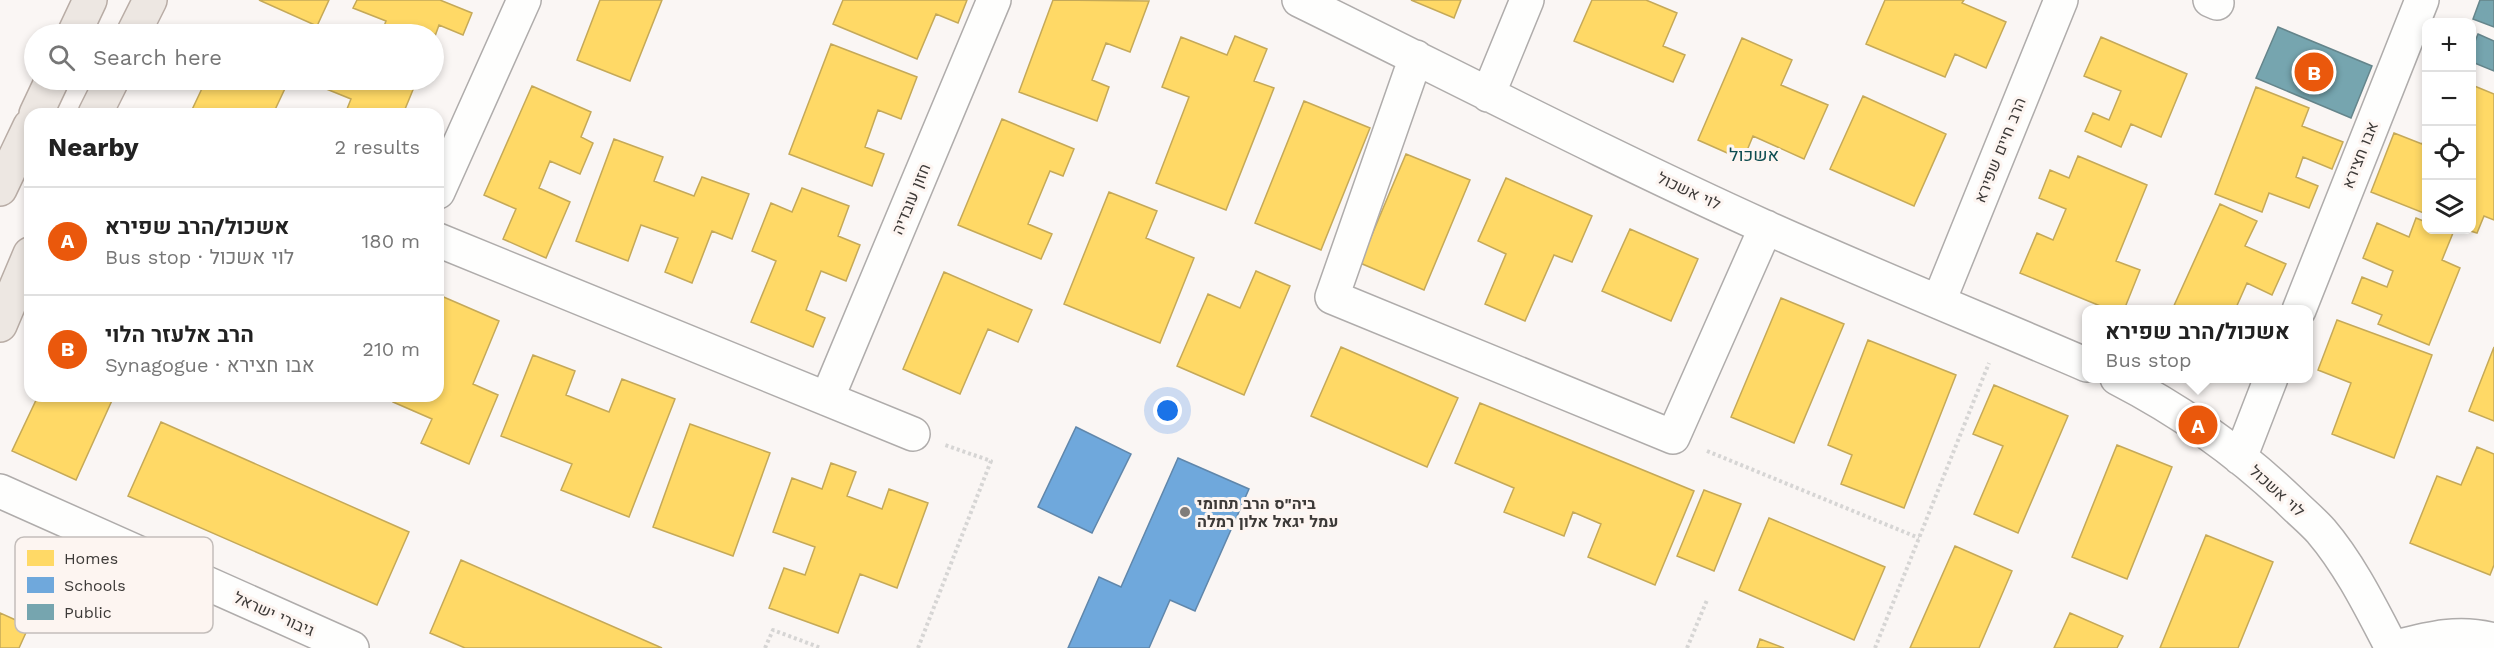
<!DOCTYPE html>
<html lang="en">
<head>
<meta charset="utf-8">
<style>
	body { margin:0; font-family:"Work Sans",Heebo,sans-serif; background:#f6f6f6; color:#222 }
	.controls { position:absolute; right:18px; top:18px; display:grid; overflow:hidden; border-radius:12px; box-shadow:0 3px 9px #0003 }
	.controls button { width:54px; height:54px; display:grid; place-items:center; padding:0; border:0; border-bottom:2px solid #e0e0e0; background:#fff; color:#222; font:30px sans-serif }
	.you { position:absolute; left:1168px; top:411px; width:21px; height:21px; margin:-15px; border:4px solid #fff; border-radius:50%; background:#1a73e8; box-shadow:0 0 0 9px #1a73e833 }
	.badge { display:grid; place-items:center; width:39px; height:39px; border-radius:50%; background:#ea580c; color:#fff; font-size:20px; font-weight:700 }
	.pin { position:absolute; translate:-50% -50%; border:3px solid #fff; box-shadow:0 2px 6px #0006 }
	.popup { position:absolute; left:2082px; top:305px; width:231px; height:78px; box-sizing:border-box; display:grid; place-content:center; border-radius:12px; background:#fff; filter:drop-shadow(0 2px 4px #0005); font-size:20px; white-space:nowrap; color:#767676 }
	.popup b { font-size:22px; color:#222 }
	.popup::after { content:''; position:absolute; left:50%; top:100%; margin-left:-12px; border:12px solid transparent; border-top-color:#fff }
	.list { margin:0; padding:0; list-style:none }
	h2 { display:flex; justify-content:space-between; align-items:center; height:78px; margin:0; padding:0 24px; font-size:26px }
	h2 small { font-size:20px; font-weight:400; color:#767676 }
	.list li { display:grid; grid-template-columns:39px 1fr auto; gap:18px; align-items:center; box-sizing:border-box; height:108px; padding:0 24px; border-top:2px solid #e0e0e0 }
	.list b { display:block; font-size:22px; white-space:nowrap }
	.list p { margin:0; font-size:20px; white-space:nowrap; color:#767676 }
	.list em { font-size:20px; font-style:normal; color:#767676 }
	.icon { flex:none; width:33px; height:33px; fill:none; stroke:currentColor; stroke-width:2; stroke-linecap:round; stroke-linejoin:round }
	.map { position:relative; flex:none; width:2494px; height:648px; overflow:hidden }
	.search { position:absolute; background:#fff; box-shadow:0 3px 9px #0003; left:24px; top:24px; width:420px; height:66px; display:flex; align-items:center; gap:15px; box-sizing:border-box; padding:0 21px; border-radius:33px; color:#767676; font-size:22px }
	.panel { position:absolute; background:#fff; box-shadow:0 3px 9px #0003; left:24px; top:108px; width:420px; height:294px; border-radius:18px }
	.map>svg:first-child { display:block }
</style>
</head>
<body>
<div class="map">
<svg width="2494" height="648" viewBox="0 0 2494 648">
	<rect width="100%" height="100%" fill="#faf6f4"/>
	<!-- homes -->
	<path fill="#ffd966" stroke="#c5a958" stroke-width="1.5" d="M259,0H329L317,26Z
		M357,0H440L472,13L463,35L439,25L434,39V34H381L386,21L353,8Z
		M600,0H662L630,81L577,60Z
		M843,0H967L958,23L936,14L917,59L833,24Z
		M1053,0L1149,1L1130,52L1106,43L1092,80L1109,87L1097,121L1019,92Z
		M1411,0H1461L1454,18Z
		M1592,0H1646L1677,13L1663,46L1685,55L1673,82L1574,41Z
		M1885,0H1964L1962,3L2006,22L1986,68L1955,54L1945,77L1866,44Z
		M1235,36L1267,49L1254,81L1274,88L1226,210L1156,183L1189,97L1162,87L1181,37L1227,55Z
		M2101,37L2187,74L2161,137L2131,124L2121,147L2085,131L2093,113L2109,120L2121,91L2084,76Z
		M1742,38L1792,60L1781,85L1828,105L1804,159L1753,136L1743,160L1698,140Z
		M831,44L917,77L901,119L878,110L865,147L884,154L872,186L789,154Z
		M206,80H289L273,114H190Z
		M321,80H417L403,114H345L351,99L319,86Z
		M2472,85L2494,94V220L2484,216L2477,233L2467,230H2472Z
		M532,86L591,112L581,137L593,143L580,174L550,161L539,188L570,202L546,258L503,239L516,209L484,195Z
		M2256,87L2309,108L2302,126L2343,142L2332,169L2303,157L2296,177L2318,186L2309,208L2269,193L2262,212L2215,194Z
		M1863,96L1946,134L1914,206L1830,169Z
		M1304,101L1370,128L1321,250L1255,223Z
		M1002,119L1074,149L1063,176L1050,171L1028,224L1052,234L1041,259L958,225Z
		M2394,133L2422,144L2426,133V214L2371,192Z
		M614,139L663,157L654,181L694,196L702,177L749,194L732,239L712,231L692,283L665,272L678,238L641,225L628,261L576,241Z
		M1406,154L1470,180L1424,290L1360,263Z
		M2078,156L2147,185L2116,261L2140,270L2124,310H2110L2020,273L2037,233L2053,240L2066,209L2039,198L2050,170L2069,178Z
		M1506,178L1592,216L1572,262L1554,255L1525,321L1485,304L1506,254L1478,241Z
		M802,188L849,206L838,236L860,245L846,281L821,271L806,310L825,318L813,347L751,322L776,261L752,251L771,203L792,212Z
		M1109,192L1157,211L1146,238L1194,258L1160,343L1064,304Z
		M2220,204L2257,221L2245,246L2286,264L2272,295L2247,283L2235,310H2172Z
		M2416,218L2426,222V230H2444L2453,233L2442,260L2460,268L2429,345L2378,324L2382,315L2352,303L2362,277L2387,287L2393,271L2363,258L2377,223L2409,237Z
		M1630,229L1698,259L1671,321L1602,291Z
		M1256,271L1290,286L1244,395L1177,366L1208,294L1240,308Z
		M944,272L1032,310L1018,342L988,329L960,394L903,369Z
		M439,295L499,321L473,384L498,395L469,464L421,443L432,419L393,402L395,396H438Z
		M1781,298L1844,324L1794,443L1731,417Z
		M2337,320L2432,355L2394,458L2332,434L2351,383L2318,370Z
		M1868,340L1956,375L1904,508L1841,484L1852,455L1828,445Z
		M1341,347L1458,398L1427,467L1311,416Z
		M2494,347V421L2469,411Z
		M533,355L575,371L566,395L609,412L622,379L675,399L629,517L561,490L572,464L501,436Z
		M1994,385L2068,416L2018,533L1974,514L2003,446L1973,434Z
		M38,396H114L76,480L12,451Z
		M1480,403L1694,491L1655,585L1588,557L1601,524L1573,512L1564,536L1504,512L1514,488L1455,463Z
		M161,422L409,532L377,605L128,496Z
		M690,424L770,453L733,556L653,527Z
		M2117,445L2172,467L2127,579L2072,557Z
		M2477,447L2494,454V565L2490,575L2410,543L2437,476L2461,485Z
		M831,463L856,472L847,496L882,509L889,489L928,503L897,588L860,574L838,633L769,608L784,568L805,575L815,547L773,532L792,478L822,489Z
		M1704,490L1741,504L1714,571L1677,556Z
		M1769,518L1885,567L1854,640L1739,590Z
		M2206,535L2273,562L2238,648H2160Z
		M1955,546L2012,571L1979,648H1910Z
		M461,560L662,648H465L430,633Z
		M0,613L29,626L19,648H0Z
		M2070,613L2123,636L2117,648H2054Z
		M1760,639L1784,648H1757Z"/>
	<!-- schools -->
	<path fill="#6fa8dc" stroke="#6087ab" stroke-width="1.5" d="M1076,427L1131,454L1092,533L1038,507Z
		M1178,458L1249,489L1195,611L1170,600L1149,648H1068L1099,577L1121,587Z"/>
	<!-- public -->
	<path fill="#76a5af" stroke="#65858b" stroke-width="1.5" d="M2480,0H2494V27L2473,19Z
		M2278,27L2372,66L2351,118L2256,78Z
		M2478,34L2494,41V71L2472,62V49Z"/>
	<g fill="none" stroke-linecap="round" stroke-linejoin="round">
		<!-- minor casing -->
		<g stroke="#afacab" stroke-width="36">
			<path id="minor" d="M1299,0C1454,76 1608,156 1765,227C1872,275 1980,319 2087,365
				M2210,0L2217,3
				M1416,57L1332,297L1673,437L1766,227
				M1488,95L1527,0
				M438,192L524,0
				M438,240L913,434
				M1939,301L2061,0
				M2299,310L2422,0
				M2117,378C2181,411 2239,452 2291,502C2301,512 2312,521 2321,531C2350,565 2371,608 2392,648
				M827,399L994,0
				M2240,458L2271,378
				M0,491L352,648
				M2392,648C2427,639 2458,630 2494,640"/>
		</g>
		<!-- major casing -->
		<g stroke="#b8aca5" stroke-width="36">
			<path id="major" d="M74,34L90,0
				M133,34L150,0
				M36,114L52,80
				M95,114L112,80
				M0,189L30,126
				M0,325L30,254"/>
		</g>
		<!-- path -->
		<path stroke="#d6d5d4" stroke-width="4" stroke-dasharray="3 3" stroke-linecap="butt" d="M1707,451L1919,538
			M765,648L773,630L821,648
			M918,648L991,461L945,445
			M1687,648L1707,600
			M1875,648L1989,363"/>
		<!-- minor -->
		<use href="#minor" stroke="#fefefd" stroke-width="33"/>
		<!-- major -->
		<use href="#major" stroke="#ede7e2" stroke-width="33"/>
	</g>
	<!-- markers -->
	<circle fill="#7f7c7a" stroke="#fdf5f1" stroke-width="2" cx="1185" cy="512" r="6"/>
	<g text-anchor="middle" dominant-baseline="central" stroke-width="6" stroke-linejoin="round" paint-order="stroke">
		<!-- street labels -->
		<g font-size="16" fill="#3d3a38" stroke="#fdf5f1">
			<text transform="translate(2000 150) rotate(-68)">הרב חיים שפירא</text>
			<text transform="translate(2360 155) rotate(-68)">אבו חצירא</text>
			<text transform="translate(1689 191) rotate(25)">לוי אשכול</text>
			<text transform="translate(911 199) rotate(-67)">חזון עובדיה</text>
			<text transform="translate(2277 491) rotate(42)">לוי אשכול</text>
			<text transform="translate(274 614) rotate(24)">גיבורי ישראל</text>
		</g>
		<!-- poi labels -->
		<g font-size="16" font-weight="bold" fill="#3d3a38" stroke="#fdf5f1" text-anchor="start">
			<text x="1197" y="503">ביה"ס הרב תחומי<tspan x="1197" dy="18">עמל יגאל אלון רמלה</tspan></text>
		</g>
		<!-- neighbourhood labels -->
		<g font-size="18" fill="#0e4d51" stroke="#fdf5f1">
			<text x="1754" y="154">אשכול</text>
		</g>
	</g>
	<!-- legend -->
	<rect x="15" y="537" width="198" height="96" rx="9" fill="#fdf5f1" stroke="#c3bdba" stroke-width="1.5"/>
	<rect x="27" y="550" width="27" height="16" fill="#ffd966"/>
	<rect x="27" y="577" width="27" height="16" fill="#6fa8dc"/>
	<rect x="27" y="604" width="27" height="16" fill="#76a5af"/>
	<g font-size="16" fill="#3d3a38">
		<text x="64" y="564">Homes</text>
		<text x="64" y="591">Schools</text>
		<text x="64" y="618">Public</text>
	</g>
</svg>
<div class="controls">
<button>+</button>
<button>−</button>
<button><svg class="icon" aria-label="locate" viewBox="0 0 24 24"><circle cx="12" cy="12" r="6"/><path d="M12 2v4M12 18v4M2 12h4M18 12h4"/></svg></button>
<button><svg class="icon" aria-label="layers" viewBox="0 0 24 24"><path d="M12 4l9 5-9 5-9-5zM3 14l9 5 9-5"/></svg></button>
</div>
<div class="you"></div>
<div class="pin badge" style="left:2198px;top:425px">A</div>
<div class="popup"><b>אשכול/הרב שפירא</b>Bus stop</div>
<div class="pin badge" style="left:2314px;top:72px">B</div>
<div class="search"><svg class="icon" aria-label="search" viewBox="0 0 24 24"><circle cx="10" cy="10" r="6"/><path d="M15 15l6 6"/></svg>Search here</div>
<section class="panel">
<h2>Nearby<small>2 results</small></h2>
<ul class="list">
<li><span class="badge">A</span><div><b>אשכול/הרב שפירא</b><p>Bus stop · לוי אשכול</p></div><em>180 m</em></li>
<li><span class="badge">B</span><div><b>הרב אלעזר הלוי</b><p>Synagogue · אבו חצירא</p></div><em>210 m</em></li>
</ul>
</section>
</div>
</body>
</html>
